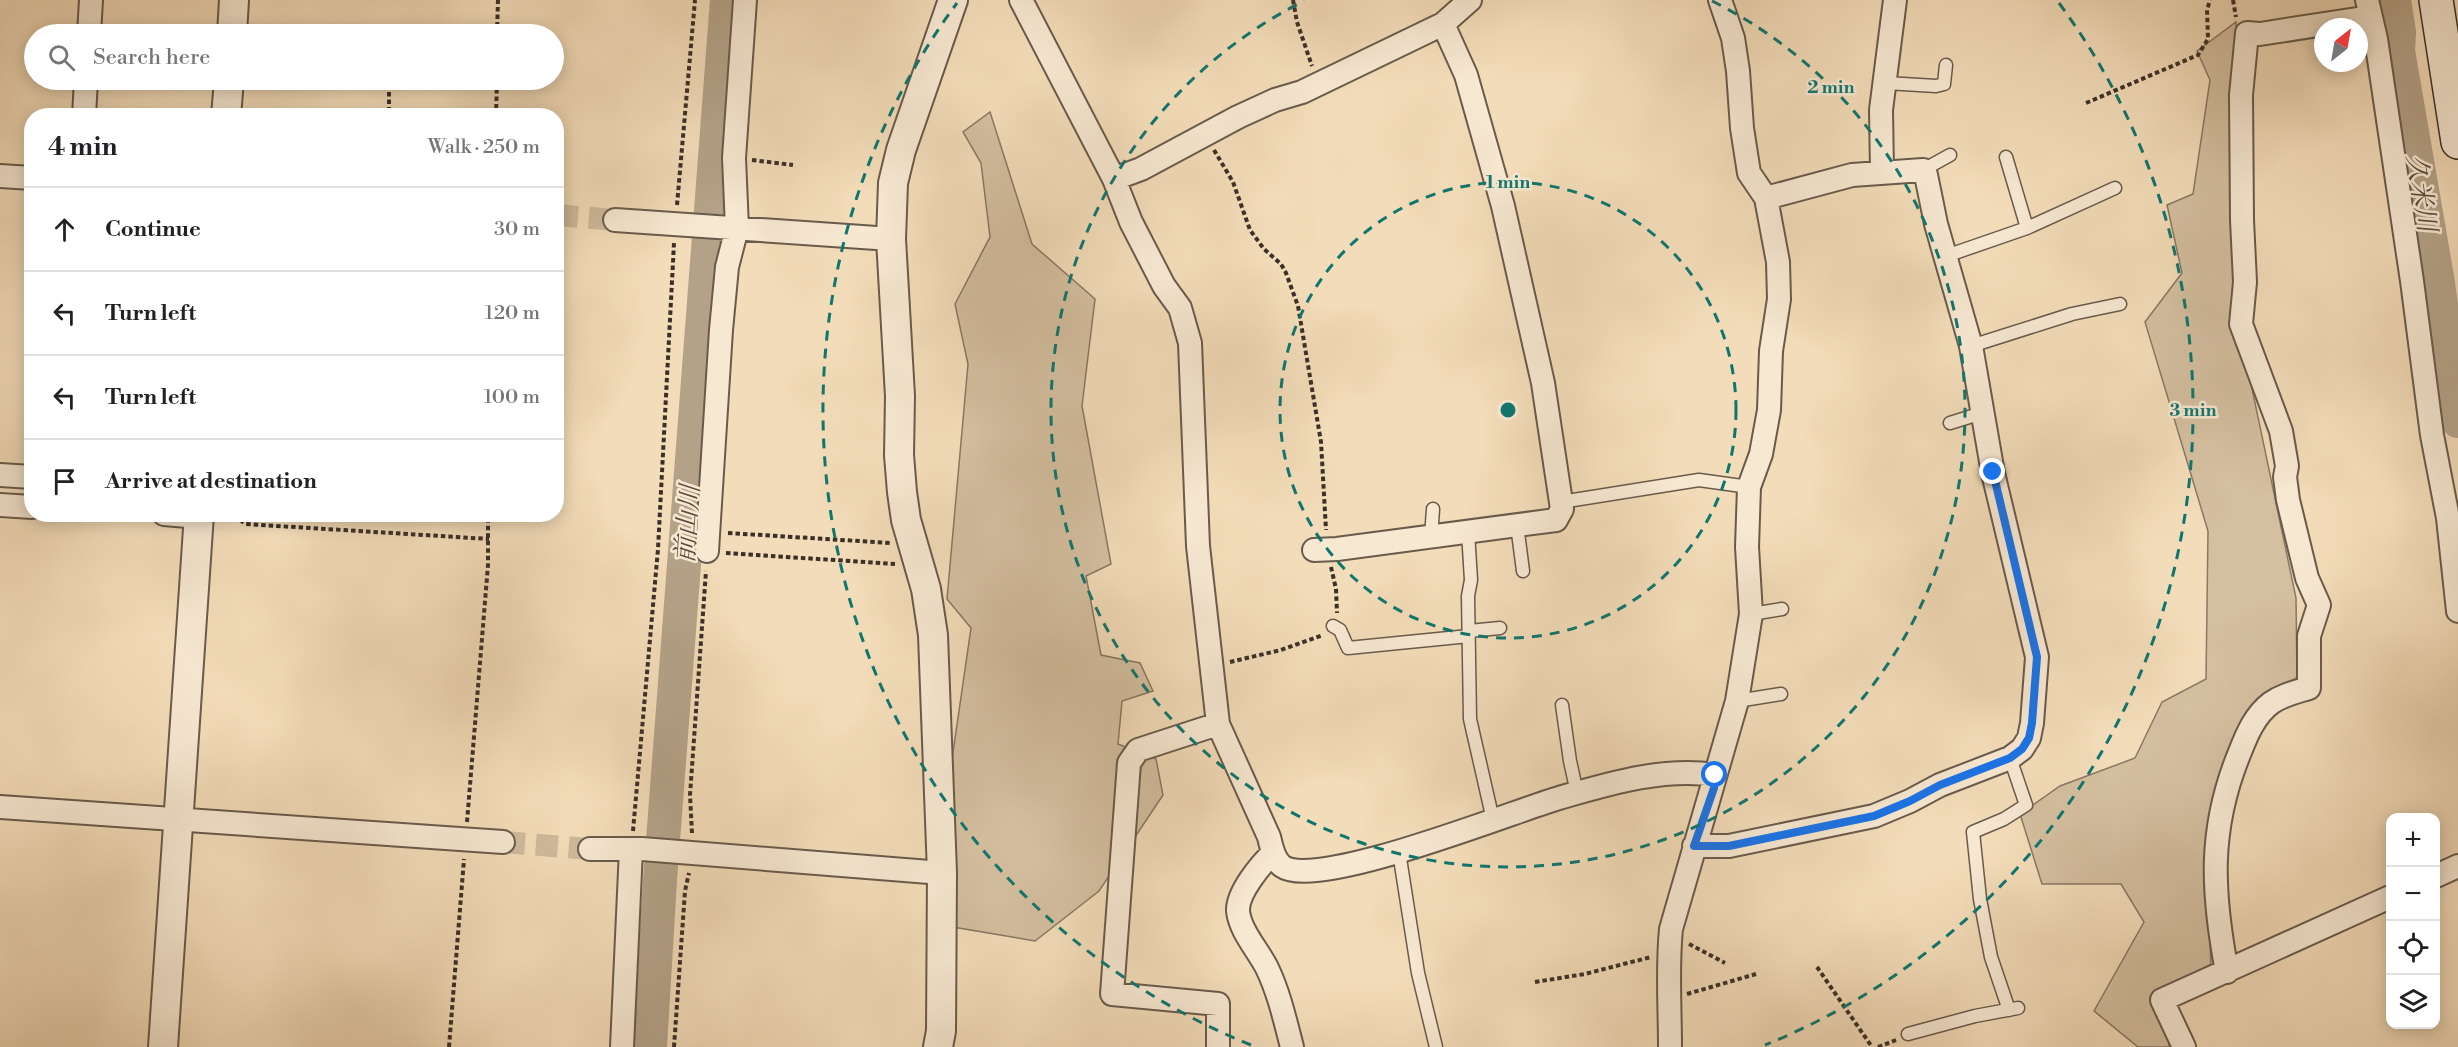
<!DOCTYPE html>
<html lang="en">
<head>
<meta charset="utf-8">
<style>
	body { margin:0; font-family:"Libre Bodoni","Noto Serif JP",serif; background:#f6f6f6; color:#202124 }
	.controls { position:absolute; right:18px; bottom:18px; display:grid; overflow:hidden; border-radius:12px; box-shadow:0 3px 15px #0003 }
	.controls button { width:54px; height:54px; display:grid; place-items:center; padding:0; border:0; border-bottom:2px solid #e0e0e0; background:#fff; color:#202124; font:30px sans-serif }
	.compass { position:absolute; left:2314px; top:18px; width:54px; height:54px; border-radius:50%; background:#fff; box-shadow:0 3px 15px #0003; rotate:31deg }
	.stop { position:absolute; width:18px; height:18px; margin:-14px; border:4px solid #1a73e8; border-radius:50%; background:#fff }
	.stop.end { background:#1a73e8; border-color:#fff; box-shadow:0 2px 6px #0008 }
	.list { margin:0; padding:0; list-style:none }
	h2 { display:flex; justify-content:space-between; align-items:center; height:78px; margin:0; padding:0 24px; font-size:26px }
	h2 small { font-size:20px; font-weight:400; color:#757577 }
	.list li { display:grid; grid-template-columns:39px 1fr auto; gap:18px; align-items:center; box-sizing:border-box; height:84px; padding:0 24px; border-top:2px solid #e0e0e0 }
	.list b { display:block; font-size:22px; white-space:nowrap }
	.list em { font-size:20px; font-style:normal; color:#757577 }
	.icon { flex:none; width:33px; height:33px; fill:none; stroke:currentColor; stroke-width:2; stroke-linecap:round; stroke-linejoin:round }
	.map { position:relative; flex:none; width:2458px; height:1047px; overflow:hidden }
	.search { position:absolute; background:#fff; box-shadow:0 3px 15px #0003; left:24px; top:24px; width:540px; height:66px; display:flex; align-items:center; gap:15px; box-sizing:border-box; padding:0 21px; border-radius:33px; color:#757577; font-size:22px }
	.panel { position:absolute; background:#fff; box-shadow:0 3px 15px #0003; left:24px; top:108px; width:540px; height:414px; border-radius:24px }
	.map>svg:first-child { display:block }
</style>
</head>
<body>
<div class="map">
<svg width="2458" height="1047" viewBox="0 0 2458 1047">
	<rect width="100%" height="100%" fill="#f3dcb9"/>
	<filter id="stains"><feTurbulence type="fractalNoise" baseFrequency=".00333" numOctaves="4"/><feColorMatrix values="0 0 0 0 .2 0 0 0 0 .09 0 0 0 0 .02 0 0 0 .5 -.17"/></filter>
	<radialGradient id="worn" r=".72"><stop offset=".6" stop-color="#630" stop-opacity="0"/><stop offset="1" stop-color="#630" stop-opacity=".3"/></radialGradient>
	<!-- green -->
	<path fill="#d4bfa0" stroke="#887864" stroke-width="1.5" d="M2236,22L2246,165L2238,322L2296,598L2297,677L2252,712L2207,851L2211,969L2170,1002L2169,1047H2138L2094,1011L2144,922L2121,884H2042L2020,814L2060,786L2135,758L2162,702L2206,679L2208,531L2145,322L2182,273L2167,205L2193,194L2210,80L2197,51Z
		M990,112L1032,244L1095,299L1082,406L1111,564L1086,576L1101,655L1140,663L1153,691L1122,701L1118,744L1156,759L1163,795L1099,891L1035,941L953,927L950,773L971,628L947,599L968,364L955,304L990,237L981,163L963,132Z"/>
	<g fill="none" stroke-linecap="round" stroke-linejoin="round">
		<!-- river -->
		<path stroke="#b4a288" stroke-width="34" d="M2394,0L2399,32L2398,51L2437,277L2458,421
			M650,1047L660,880L727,0"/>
		<!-- minor-tunnel -->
		<path stroke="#ceba9c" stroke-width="22" stroke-dasharray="22 11" stroke-linecap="butt" d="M556,215L615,220
			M503,842L590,849"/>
		<!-- service casing -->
		<g stroke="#695b4c" stroke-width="15">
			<path id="service" d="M1886,83L1936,86L1944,84L1946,65
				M2006,157L2027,228
				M1923,170L1950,155
				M1946,256L2027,228L2115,188
				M1971,346L2072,314L2120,304
				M1950,423L1982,413
				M1561,502L1699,480L1749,487
				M1517,525L1523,571
				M1468,532L1471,580L1468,596L1470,719L1493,820
				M1431,537L1433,509
				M1751,614L1782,609
				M1333,626L1340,630L1348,648L1469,636
				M1469,631L1500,628
				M1737,701L1781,694
				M1562,705L1570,761L1577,793
				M1399,852L1418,973L1436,1047
				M2009,1010L1991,957L1980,899L1973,832L2004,819L2026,805L2010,758
				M1908,1034L1975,1016L2018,1008"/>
		</g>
		<!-- minor casing -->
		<g stroke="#695b4c" stroke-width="26">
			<path id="minor" d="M1021,0L1114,179L1131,222L1164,286L1180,308L1190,343L1198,546L1218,724L1269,837C1271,846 1274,860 1282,866C1316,891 1514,811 1559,798C1608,784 1663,767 1715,775
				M2367,0L2376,39L2412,281L2432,435L2448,518L2458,611
				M89,34L91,0
				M84,116L86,80
				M1882,172L1881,110L1895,0
				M0,176L32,178
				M1114,179L1141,169L1238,117L1275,100L1302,92L1443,24
				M615,220L891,239
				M0,475L32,477
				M0,505L32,507
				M164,514L199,517
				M1314,550L1337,549L1556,520L1562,509L1543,383L1503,206L1466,75L1443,24L1470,0
				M707,551L721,330L727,267L737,228L734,158L745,0
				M1218,724L1138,750L1129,763L1112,994L1218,1004V1047
				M0,807L503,842
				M1694,846H1729L1874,816L1910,801L1940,785L2010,758L2022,749L2029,738L2032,723L2037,657L1993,473L1971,346L1936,224L1926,175L1923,170L1852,175L1766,198
				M590,849H642L942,873
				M1273,853C1261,864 1237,893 1238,911C1240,931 1258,950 1267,968C1279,993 1285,1020 1292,1047
				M2436,876L2458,866
				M2227,972C2212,892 2208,829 2240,752C2247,734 2255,715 2271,703C2282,695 2296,692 2309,688V636L2319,605L2307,578L2288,500L2285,477L2287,466L2281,431L2241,324L2245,282L2242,220L2241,95L2247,33L2260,34L2370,17
				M622,1047L631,849
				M1670,1047C1670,1008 1667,968 1671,929L1737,701L1751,614L1747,547L1749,487L1761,454L1769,410L1771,351L1779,299L1778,262L1766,198L1749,173L1742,128L1738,71L1733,38L1720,0
				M2184,1047L2162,1000L2390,897"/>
		</g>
		<!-- tertiary casing -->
		<g stroke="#695b4c" stroke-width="32">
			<path id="tertiary" d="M232,34L234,0
				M226,116L229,80
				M163,1047L199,514
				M938,1047L941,1031L942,873L933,635L926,589L906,520L902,492L899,455L900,396L891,239L893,183L901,150L953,0"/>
		</g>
		<!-- secondary casing -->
		<g stroke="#3b3028" stroke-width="36">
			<path id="secondary" d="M2436,0L2458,142"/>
		</g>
		<!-- path -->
		<path stroke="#3b3028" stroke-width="4" stroke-dasharray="4.5 3" stroke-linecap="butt" d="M1293,0L1297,22L1312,66
			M2233,0L2236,17
			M497,34L498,0
			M389,92V116
			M2086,103L2198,55L2208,39L2207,10L2210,0
			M496,116L497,80
			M1214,150L1233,182L1250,230L1264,249L1281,264L1286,273L1298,306L1321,442L1326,530
			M752,160L793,165
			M677,205L695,0
			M238,514L237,517L245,524L489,539
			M728,533L891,543
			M726,553L895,564
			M1331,567L1336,589L1337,613
			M1230,662L1281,650L1323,635
			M467,822L488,565V514
			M633,831L658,549L674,243
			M692,833L690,795L706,571
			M1689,944L1725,963
			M1817,967L1872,1047
			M1535,982L1585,974L1651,957
			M1687,994L1756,974
			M449,1047L464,859
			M674,1047L685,891L689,873
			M1878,1047L1896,1040"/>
		<!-- service -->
		<use href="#service" stroke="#f7e8d2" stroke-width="12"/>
		<!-- minor -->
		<use href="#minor" stroke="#f7e8d2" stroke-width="22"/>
		<!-- tertiary -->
		<use href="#tertiary" stroke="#f7e8d2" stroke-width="28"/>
		<!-- secondary -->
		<use href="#secondary" stroke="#f7e8d2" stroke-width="33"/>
	</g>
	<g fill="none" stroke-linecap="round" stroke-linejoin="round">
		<!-- route -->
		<path stroke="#1a73e8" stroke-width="8" d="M1715,775L1714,788L1694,846H1729L1874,816L1910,801L1940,785L2010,758L2022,749L2029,738L2032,723L2037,657L1993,472"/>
	</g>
	<!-- distance rings -->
	<g fill="none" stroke="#0f766e" stroke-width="3" stroke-dasharray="10 8">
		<circle cx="1508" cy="410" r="228"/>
		<path d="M1712 1A457 457 0 1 1 1304 1"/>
		<path d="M1251 1045A685 685 0 0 1 957 3M2059 3A685 685 0 0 1 1765 1045"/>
	</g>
	<g text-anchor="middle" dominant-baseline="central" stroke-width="5" stroke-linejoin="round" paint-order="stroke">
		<!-- water labels -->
		<g font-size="26" font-style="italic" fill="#594c40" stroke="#f7e8d2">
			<text transform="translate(2421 193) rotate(81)">久米川</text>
			<text transform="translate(688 524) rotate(-86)">前山川</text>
		</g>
	</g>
	<circle cx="1508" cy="410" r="9" fill="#0f766e" stroke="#f7e8d2" stroke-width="3"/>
	<g font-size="18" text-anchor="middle" font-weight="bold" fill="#0f766e" stroke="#f7e8d2" stroke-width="5" stroke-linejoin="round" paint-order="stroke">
		<text x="1831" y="93">2 min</text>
		<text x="1508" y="188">1 min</text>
		<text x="2193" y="416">3 min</text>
	</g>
	<rect width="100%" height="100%" filter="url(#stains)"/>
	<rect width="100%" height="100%" fill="url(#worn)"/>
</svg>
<div class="controls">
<button>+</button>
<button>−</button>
<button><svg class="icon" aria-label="locate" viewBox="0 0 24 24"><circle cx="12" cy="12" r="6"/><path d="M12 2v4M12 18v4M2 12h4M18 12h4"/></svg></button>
<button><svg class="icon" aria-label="layers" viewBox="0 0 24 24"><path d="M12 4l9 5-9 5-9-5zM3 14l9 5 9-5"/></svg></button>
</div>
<svg class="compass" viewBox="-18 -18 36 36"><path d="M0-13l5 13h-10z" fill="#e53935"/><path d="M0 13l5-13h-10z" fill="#757577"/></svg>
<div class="stop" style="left:1715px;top:775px"></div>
<div class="stop end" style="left:1993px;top:472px"></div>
<div class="search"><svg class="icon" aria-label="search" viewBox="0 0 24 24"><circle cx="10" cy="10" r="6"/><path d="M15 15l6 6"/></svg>Search here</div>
<section class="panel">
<h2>4 min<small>Walk · 250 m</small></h2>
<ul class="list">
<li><svg class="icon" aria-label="ahead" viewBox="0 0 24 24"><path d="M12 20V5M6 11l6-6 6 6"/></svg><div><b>Continue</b></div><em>30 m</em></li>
<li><svg class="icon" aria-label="left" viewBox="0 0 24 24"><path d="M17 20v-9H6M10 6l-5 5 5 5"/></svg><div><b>Turn left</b></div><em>120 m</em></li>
<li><svg class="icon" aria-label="left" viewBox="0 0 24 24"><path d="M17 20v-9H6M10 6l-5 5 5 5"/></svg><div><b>Turn left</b></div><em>100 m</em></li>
<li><svg class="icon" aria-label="arrive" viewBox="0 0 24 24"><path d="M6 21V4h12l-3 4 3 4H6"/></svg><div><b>Arrive at destination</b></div></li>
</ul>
</section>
</div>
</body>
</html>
